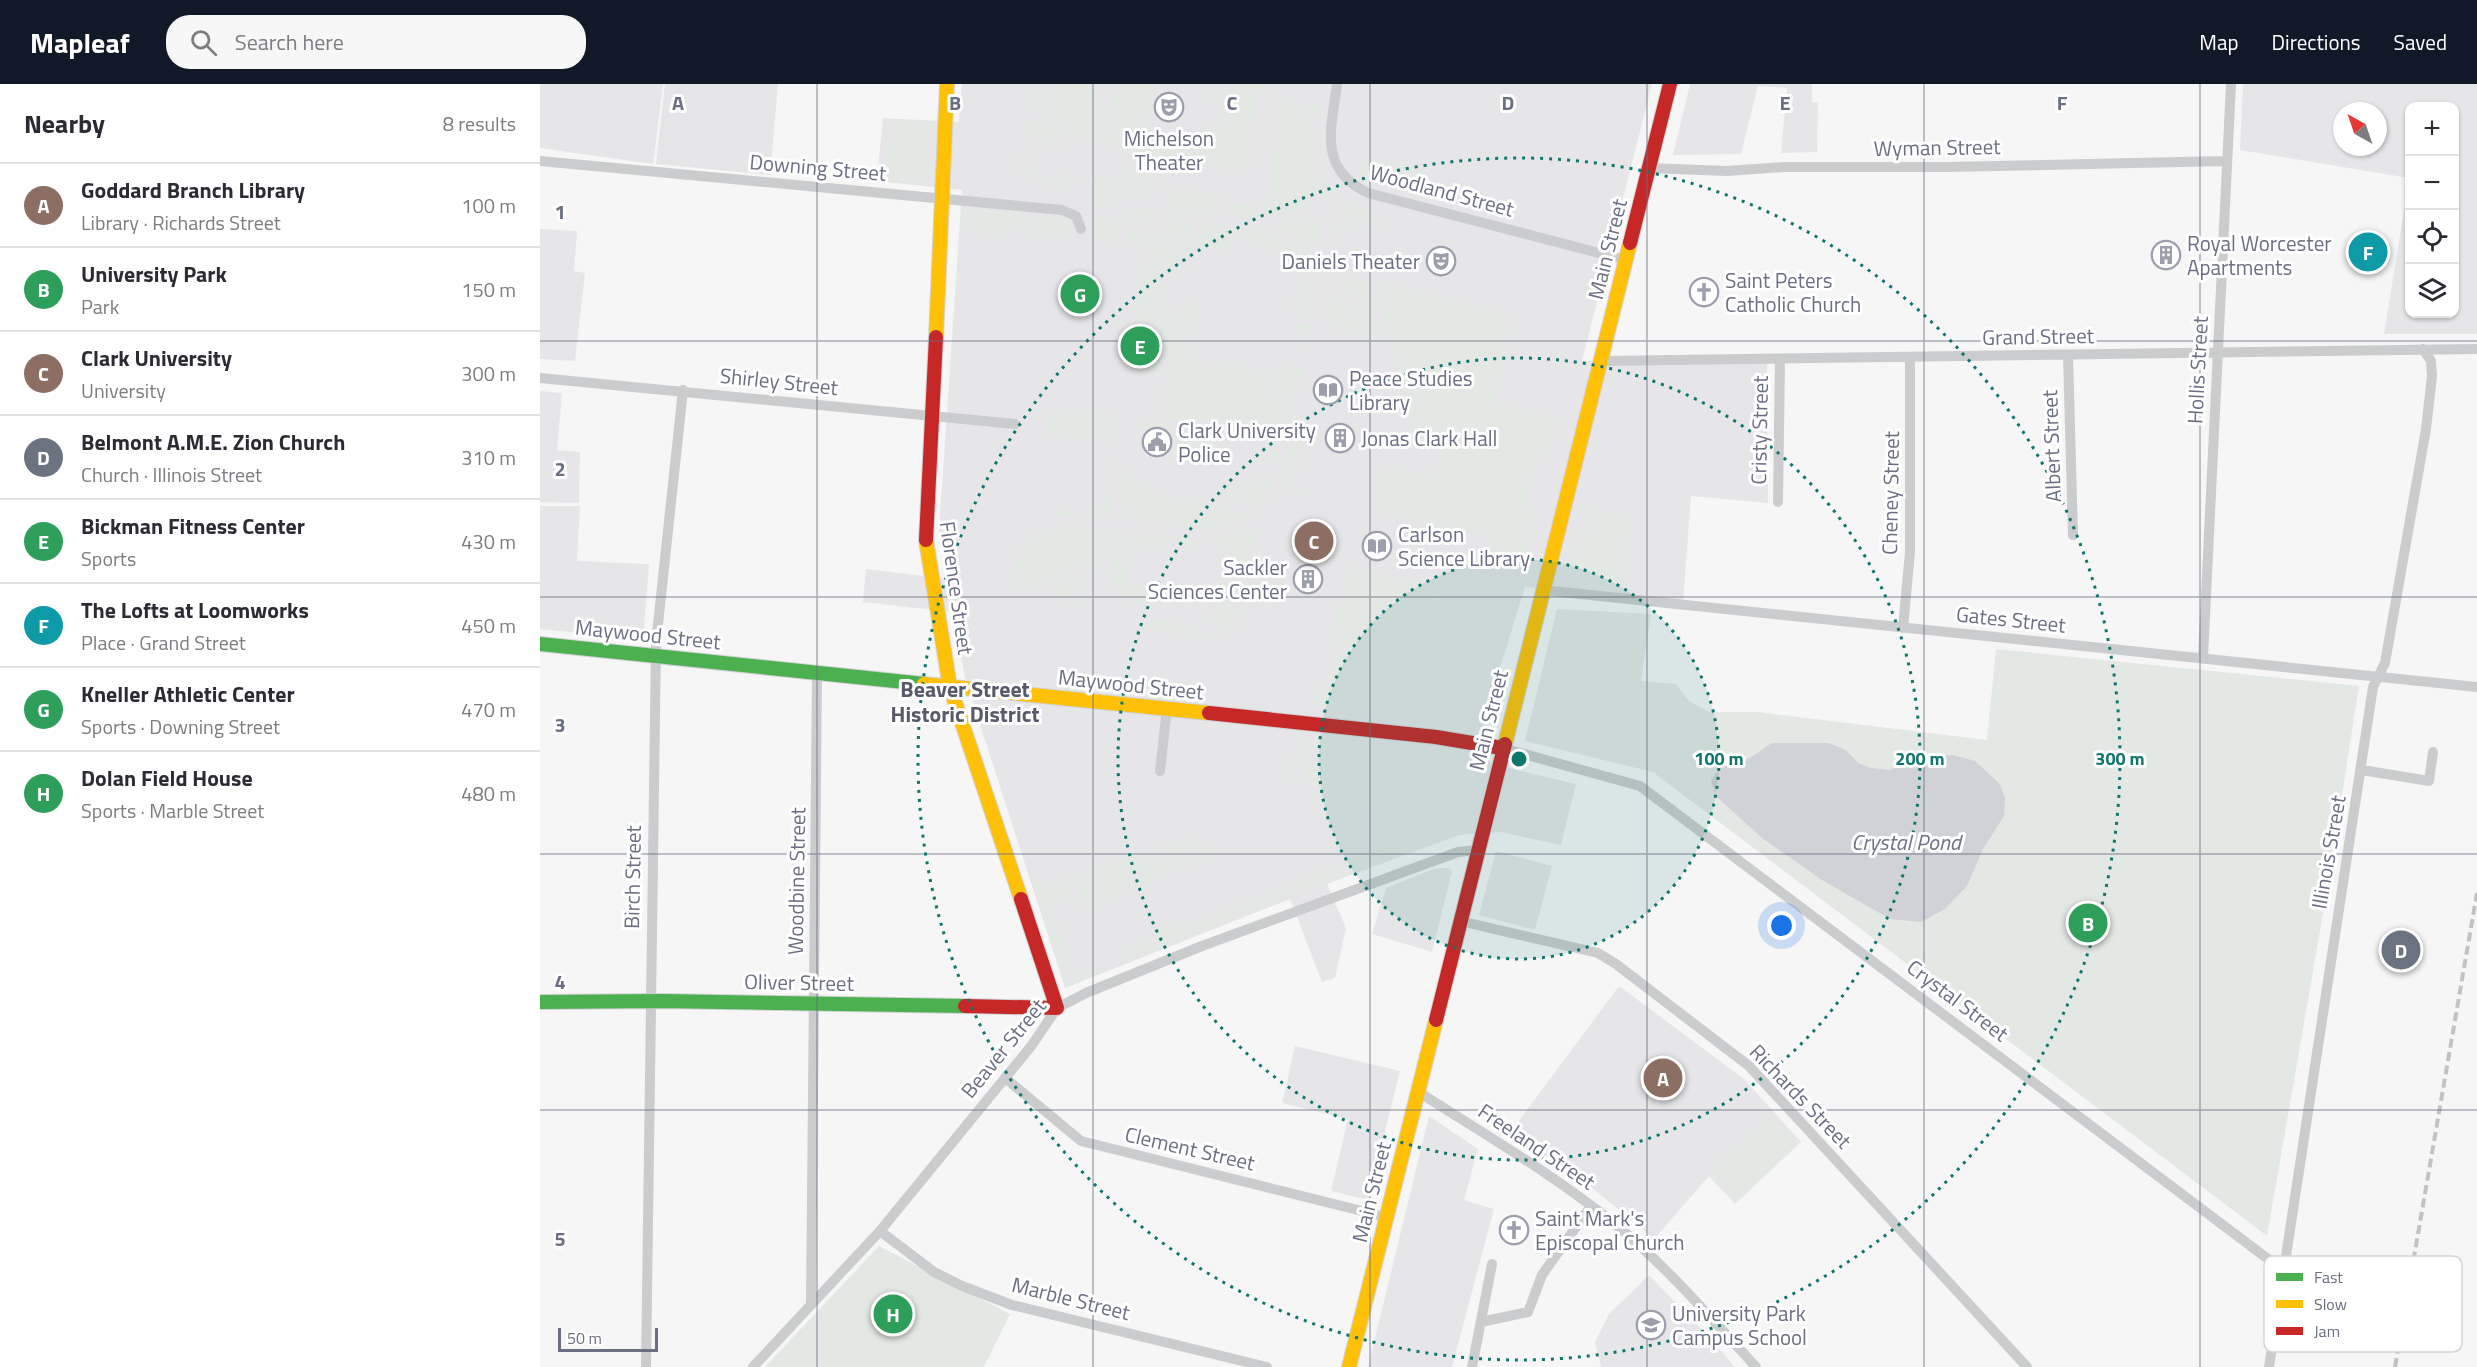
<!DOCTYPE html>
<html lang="en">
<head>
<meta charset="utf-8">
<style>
	body { margin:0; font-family:"Titillium Web",sans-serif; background:#f7f7f7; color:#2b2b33 }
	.controls { position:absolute; right:18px; top:18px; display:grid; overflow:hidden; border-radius:12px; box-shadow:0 2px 4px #0004 }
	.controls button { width:54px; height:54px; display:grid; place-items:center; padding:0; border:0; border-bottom:2px solid #e1e1e2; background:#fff; color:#2b2b33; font:30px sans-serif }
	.compass { position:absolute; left:1793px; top:18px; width:54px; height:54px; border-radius:50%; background:#fff; box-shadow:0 2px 4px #0004; rotate:320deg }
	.scale { position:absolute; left:18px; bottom:15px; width:100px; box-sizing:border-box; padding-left:6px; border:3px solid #6a6f82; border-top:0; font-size:16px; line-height:21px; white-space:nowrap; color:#6a6f82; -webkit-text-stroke:4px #fff; paint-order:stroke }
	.you { position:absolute; left:1242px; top:842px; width:21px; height:21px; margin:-15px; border:4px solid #fff; border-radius:50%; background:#1a73e8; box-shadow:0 0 0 9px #1a73e833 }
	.badge { display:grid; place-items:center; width:39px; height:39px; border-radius:50%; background:#111827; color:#fff; font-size:20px; font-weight:700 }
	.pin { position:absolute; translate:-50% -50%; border:3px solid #fff; box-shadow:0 2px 6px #0006 }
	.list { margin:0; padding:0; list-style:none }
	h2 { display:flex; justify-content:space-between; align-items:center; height:78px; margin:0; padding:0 24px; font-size:26px }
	h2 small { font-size:20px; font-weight:400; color:#7c7c81 }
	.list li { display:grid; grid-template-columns:39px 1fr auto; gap:18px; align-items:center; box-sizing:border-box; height:84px; padding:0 24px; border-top:2px solid #e1e1e2 }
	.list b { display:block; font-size:22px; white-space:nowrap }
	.list p { margin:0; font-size:20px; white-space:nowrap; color:#7c7c81 }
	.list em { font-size:20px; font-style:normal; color:#7c7c81 }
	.icon { flex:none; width:33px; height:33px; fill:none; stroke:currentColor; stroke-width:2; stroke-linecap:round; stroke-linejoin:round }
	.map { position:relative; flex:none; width:1937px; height:1283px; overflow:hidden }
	header { display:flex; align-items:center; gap:36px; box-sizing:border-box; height:84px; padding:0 30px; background:#111827; color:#fff }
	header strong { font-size:28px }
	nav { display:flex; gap:33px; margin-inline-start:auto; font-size:21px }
	.search { width:420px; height:54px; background:#f7f7f7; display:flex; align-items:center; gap:15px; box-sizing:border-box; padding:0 21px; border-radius:24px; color:#7c7c81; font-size:22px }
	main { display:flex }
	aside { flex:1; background:#fff }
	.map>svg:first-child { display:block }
</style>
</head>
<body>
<header>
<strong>Mapleaf</strong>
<div class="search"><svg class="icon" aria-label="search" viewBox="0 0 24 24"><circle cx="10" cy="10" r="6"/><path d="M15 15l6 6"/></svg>Search here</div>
<nav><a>Map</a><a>Directions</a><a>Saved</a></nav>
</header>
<main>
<aside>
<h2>Nearby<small>8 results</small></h2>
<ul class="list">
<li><span class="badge" style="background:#8d6e63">A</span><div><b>Goddard Branch Library</b><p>Library · Richards Street</p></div><em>100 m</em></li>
<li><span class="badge" style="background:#2e9e5b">B</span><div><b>University Park</b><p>Park</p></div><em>150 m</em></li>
<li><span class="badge" style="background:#8d6e63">C</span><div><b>Clark University</b><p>University</p></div><em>300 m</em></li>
<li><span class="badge" style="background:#6b7280">D</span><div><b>Belmont A.M.E. Zion Church</b><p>Church · Illinois Street</p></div><em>310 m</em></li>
<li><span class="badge" style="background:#2e9e5b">E</span><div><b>Bickman Fitness Center</b><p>Sports</p></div><em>430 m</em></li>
<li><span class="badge" style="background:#0f9aa8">F</span><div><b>The Lofts at Loomworks</b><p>Place · Grand Street</p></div><em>450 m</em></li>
<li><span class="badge" style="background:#2e9e5b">G</span><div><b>Kneller Athletic Center</b><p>Sports · Downing Street</p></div><em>470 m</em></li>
<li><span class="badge" style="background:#2e9e5b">H</span><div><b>Dolan Field House</b><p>Sports · Marble Street</p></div><em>480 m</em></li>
</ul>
</aside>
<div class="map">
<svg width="1937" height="1283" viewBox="0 0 1937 1283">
	<rect width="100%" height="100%" fill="#f6f6f6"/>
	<!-- built -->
	<path fill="#e6e6e8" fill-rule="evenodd" d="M0,0H123L113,80L0,64Z
		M125,0H238L230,91L116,80Z
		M422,0H1112L1042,277H1227L1228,419L1151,412L1143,519L985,503L945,632L937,674L976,686L1036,700L1021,761L961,748L919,751L787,800L806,844L795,894L782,898L750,815L525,904L425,594L413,528L323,518L326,485L408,495L399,447L422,106L337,97L343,34L419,38Z
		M1150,0H1272V18L1278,19L1277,68L1241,69L1247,4L1218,2L1201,70L1133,71Z
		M1703,0H1937V250H1844L1869,96L1870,230H1914V22H1870L1869,94L1700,66ZM1802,27H1838V63H1802Z
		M0,145L37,147L34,187L45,189L35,277L0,275Z
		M0,307L22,309L17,366L40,368L39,419L0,418Z
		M0,422H40L37,477L109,480L103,555L0,545Z
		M956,767L1012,782L995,846L939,831Z
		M896,784H909L912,787L892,868L832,850L846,804Z
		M1079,902L1204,995L1261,1058L1195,1120L1169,1092L1114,1155L1051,1103L970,1049Z
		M755,962L860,987L828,1116L791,1107L808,1035L742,1019Z
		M889,1032L938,1065L924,1116L954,1125L912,1283H828Z
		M1109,1191L1169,1253L1195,1283H1061L1055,1258L1069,1230Z"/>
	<!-- green -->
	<path fill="#e4e8e4" d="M488,0H499L497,27L486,25Z
		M505,0H552L607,111V115L587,116L582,113L586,69L579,68L566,59L552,58L538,53L527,52L520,38L502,31Z
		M578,0H615L614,11L611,12L609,58L662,63L665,42L681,43L687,0H733L740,8V10H737V7L716,5L711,87L617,81L615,110L613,112L569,23L571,13Z
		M666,0H680L678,18L664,17Z
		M736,14L756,18C764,27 773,39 776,50C778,62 776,117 768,124C758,131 738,131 726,132L723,130L725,112H730Z
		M770,18L780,20L778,39L768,23L767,20Z
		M351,35L393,38L388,99L346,95Z
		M490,35C513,38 524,37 521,64L508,63L509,53L489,52L486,88L503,89V94L519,96L520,90L535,91V97L545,98L517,107L481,90L484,40L486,36Z
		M825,72L853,78L848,99L829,94L820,88Z
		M857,79L887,87L882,107L852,99Z
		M781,92L796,108L782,117L779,114Z
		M553,93L578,94C577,103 580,117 576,124L561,125L554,122L551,115Z
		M628,105L681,109L680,131L628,130Z
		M805,116L836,129L801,134L797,127Z
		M690,119L717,121L715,133L709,135L689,133Z
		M588,123L611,124L615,128V134L608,139L585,137L582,133V128Z
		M431,126L480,130L483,133L481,149L468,148V152L425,148L426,128Z
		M489,131L526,133L532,142V156L485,151L486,134Z
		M559,131L574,132L579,142L578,159L554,156L556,134Z
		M764,133L772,134L780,140L778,160L771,163L729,140Z
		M833,134H842L840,146L829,145L828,141L795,146L793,165L787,167L791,140Z
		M628,136L653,138L650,190L625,138Z
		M660,138L692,141L693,153L690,163L684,167L657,165Z
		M706,141L725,146L772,171V181L749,232L750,221L763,192L752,186L755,170L738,168L735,164L728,163L727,167L713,157H698V143Z
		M619,142L622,143L648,200L619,175L604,169L614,162Z
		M589,145H608L610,154L607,160L600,163L587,160Z
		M601,174L617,180C627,191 624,278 620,295L608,286L611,242L596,241Z
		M775,188V235L756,233L755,229Z
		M793,192L832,198L835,235L845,268L816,219Z
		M841,197L969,229L966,241L974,243L954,320L1019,332L1008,375L1003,374L996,380L986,416L987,422L995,430L985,474L946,463L948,452L833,427L829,415L837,386L862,384L893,393L902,362L877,355L842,231Z
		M789,203L809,223L834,261L823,251H805L785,233Z
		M648,215L661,222L658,229L661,231L656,241L660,243L656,252L659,254L656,264L659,266L658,281L684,283L686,277L713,284L752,329L745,358L665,337L625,336C618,319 627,307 627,289C628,270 618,233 640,222V242L646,271L650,269L644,239V218Z
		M757,240L773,241L767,266L762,264L755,242Z
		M742,279L764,284L754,321L736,305L722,286L739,290Z
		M509,325L578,330L572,358L508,353Z
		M610,338L621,341L620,349L597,342L599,340Z
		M755,343L762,345L758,362L763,363L753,401L772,407L770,411L741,404L739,401Z
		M632,344H667L681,347L672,379L633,369L637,352L630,349Z
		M732,359L741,361L735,382L724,379L726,365Z
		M570,375L573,376L569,394L571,428L563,435L547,433L548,422L556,423L560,420L566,383Z
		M579,379L612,407L713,431V435C675,450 626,439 586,435L579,412Z
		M720,389L732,393L725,423L686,416L688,409L698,411L701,397L717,401Z
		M1054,419L1055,425L1041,456L1048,420Z
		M1044,420L1037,458L1043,460L1057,426L1092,433L1086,502L1027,496L1028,484Z
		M515,425L542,428V433L514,431Z
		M526,441L581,446L571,470L562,478L528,486L498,504L489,507L471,505C477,466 483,445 526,441Z
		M719,443L707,492L694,488L682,465L664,450L698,449Z
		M587,450H628L662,457L660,466L628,458L626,469L595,461L586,499L611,505L610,518C590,526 574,506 568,489Z
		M809,480L899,505L878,587L852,583L843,630L769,622L780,598L789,600L787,594L801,561L789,557Z
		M557,486V492L545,491L541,524L523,521L522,513L511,512L512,503L526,494Z
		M682,495L705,501L702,511L680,504Z
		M685,518L700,521L691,554L676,541L663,533Z
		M1017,525L1111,530L1101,597L1136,600L1149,617L1169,628H1218L1447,656L1456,565L1819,602L1788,801L1727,1152L1113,688L985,657Z
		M623,535C646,540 665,543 683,559L598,544L609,537Z
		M759,654L795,658L802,665L789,708C762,702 755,679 759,654Z
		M821,660L842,663L829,718L797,710L811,666Z
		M847,663L864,665L860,686L850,684L847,705L838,704Z
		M868,665L939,671L919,750L707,828L702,818L736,804L738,807L751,802L750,799L849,761L845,751L870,752L871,750L909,738L918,696L894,692V675L892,672L869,668Z
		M745,671L750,673L753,687L761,701L738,696Z
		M869,672L890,676V692L886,691L887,684L868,674Z
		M663,751L631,788L617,797L588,807L626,760Z
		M669,758L675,773L641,787Z
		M614,763L575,813L546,831L533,792Z
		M521,793L527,794L533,816L512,824L531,881L521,885L493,804Z
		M697,821L701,831L585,877L579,865L586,861L589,865L638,834L642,844Z
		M556,879L560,889L527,901L522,891Z
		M1231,1029L1259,1058L1197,1117L1169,1088Z
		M339,1162L470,1230L444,1283H225Z"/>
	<!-- water -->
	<path fill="#d0d2d8" d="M1232,659H1289L1306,666L1318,679L1331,684L1350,686L1378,674L1397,672L1413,671L1435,677L1460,700L1465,714L1464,732L1443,765L1427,802L1405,825L1381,838L1350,835L1282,796L1222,754L1177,713L1171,697C1183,675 1194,682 1211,673C1218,669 1225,663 1232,659Z"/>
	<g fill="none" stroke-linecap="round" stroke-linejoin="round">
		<!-- fast casing -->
		<g stroke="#d2d2d4" stroke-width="16">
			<path id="fast" d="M0,560L384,600
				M0,918L122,917L425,922"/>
		</g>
		<!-- slow casing -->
		<g stroke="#d2d2d4" stroke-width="16">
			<path id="slow" d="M396,253L407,0
				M386,456L410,603L481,815
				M384,600L669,629
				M965,660L1090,159
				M809,1283L896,936"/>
		</g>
		<!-- jam casing -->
		<g stroke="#d2d2d4" stroke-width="16">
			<path id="jam" d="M1090,159L1130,0
				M386,456L396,253
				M669,629L896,653L962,664
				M425,922L517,924L481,815
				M896,936L965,660"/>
		</g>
		<!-- street -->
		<path stroke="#cbcccd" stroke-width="10" d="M797,0C791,46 778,85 828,109L1086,176
			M0,77L522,126L536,132L541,145
			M1108,84L1187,87L1245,83H1407L1686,77
			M1528,271L1533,451
			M1061,277L1937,265
			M0,294L475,340
			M1238,418L1240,275
			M1002,506L1937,603
			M1363,544L1370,468V273
			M1663,573L1691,0
			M962,664L1100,702L1728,1175L1822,1251
			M1822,686L1889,697L1893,668
			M620,687L627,625
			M920,837L1058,869L1076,880L1209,982L1487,1283
			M465,994L541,1057L846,1133
			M877,1007C944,1050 1013,1090 1075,1140C1127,1183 1171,1234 1216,1283
			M340,1147L394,1188L422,1202L472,1221L727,1283
			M271,1221L277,589
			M941,1238L988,1228L1002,1191L1051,1122
			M106,1283L116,559L143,306
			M213,1283L340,1147L492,961L517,924L546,909L662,862L918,768L938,766
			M932,1283L952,1180
			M1729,1283L1833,603L1845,579L1886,345L1892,292L1891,277L1883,265"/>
		<!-- fast -->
		<use href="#fast" stroke="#4caf50" stroke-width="14"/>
		<!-- slow -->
		<use href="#slow" stroke="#ffc107" stroke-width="14"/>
		<!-- jam -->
		<use href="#jam" stroke="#c62828" stroke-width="14"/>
		<!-- rail -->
		<path stroke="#c2c2c4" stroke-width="4" stroke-dasharray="9 4.5" stroke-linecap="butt" d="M1855,1283L1937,809"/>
	</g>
	<!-- grid -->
	<path fill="none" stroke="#6a6f82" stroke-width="1.5" stroke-opacity="0.55" d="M277,0V1283M553,0V1283M830,0V1283M1107,0V1283M1384,0V1283M1660,0V1283M0,257H1937M0,513H1937M0,770H1937M0,1026H1937"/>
	<!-- distance rings -->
	<circle cx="979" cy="675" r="200" fill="#0f766e" fill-opacity=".12"/>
	<g fill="none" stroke="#0f766e" stroke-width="3" stroke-dasharray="3 6">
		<circle cx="979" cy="675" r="200"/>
		<circle cx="979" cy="675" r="401"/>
		<circle cx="979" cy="675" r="601"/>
	</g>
	<!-- icons -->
	<defs>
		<g id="theatre-ring" transform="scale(1.5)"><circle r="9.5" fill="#fff" stroke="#9b9eab" stroke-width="1.5"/><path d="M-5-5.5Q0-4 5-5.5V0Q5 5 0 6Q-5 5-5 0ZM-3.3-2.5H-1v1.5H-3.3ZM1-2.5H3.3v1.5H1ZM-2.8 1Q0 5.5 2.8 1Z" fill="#9b9eab"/></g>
		<g id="building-ring" transform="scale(1.5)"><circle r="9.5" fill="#fff" stroke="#9b9eab" stroke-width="1.5"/><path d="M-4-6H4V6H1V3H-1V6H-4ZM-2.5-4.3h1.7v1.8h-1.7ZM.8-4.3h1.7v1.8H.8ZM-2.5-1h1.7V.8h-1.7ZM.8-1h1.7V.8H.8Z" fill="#9b9eab"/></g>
		<g id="church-ring" transform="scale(1.5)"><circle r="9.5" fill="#fff" stroke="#9b9eab" stroke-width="1.5"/><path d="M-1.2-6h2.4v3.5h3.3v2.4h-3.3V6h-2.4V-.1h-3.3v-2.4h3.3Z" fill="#9b9eab"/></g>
		<g id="library-ring" transform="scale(1.5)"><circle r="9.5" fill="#fff" stroke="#9b9eab" stroke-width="1.5"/><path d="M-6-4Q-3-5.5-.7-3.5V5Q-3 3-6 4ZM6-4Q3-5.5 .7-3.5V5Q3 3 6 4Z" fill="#9b9eab"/></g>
		<g id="civic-ring" transform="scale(1.5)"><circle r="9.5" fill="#fff" stroke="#9b9eab" stroke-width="1.5"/><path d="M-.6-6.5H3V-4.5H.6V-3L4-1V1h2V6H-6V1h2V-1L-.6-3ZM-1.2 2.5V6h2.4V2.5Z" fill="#9b9eab"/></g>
		<g id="school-ring" transform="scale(1.5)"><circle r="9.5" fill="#fff" stroke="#9b9eab" stroke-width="1.5"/><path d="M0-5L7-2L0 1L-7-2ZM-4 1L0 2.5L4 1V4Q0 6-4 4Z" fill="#9b9eab"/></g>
	</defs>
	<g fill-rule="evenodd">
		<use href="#theatre-ring" x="629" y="23"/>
		<use href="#building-ring" x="1626" y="171"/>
		<use href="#theatre-ring" x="901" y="177"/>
		<use href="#church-ring" x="1164" y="208"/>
		<use href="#library-ring" x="788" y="306"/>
		<use href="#building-ring" x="800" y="354"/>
		<use href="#civic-ring" x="617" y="358"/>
		<use href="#library-ring" x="837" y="462"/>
		<use href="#building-ring" x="768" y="495"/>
		<use href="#church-ring" x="974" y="1146"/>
		<use href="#school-ring" x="1111" y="1241"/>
	</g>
	<g text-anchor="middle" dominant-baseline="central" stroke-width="6" stroke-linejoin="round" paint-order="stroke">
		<!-- poi labels -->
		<g font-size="21" fill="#6a6f82" stroke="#fff" text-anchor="start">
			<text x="629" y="54" text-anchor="middle">Michelson<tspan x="629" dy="24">Theater</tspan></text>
			<text x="1647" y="159">Royal Worcester<tspan x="1647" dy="24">Apartments</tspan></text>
			<text x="880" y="177" text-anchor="end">Daniels Theater</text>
			<text x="1185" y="196">Saint Peters<tspan x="1185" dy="24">Catholic Church</tspan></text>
			<text x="809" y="294">Peace Studies<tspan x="809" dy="24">Library</tspan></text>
			<text x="638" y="346">Clark University<tspan x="638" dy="24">Police</tspan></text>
			<text x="821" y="354">Jonas Clark Hall</text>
			<text x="858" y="450">Carlson<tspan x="858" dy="24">Science Library</tspan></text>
			<text x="747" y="483" text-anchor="end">Sackler<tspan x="747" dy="24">Sciences Center</tspan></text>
			<text x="995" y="1134">Saint Mark's<tspan x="995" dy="24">Episcopal Church</tspan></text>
			<text x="1132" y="1229">University Park<tspan x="1132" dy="24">Campus School</tspan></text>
		</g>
		<!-- street labels -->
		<g font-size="21" fill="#6a6f82" stroke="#fff">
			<text transform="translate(1397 63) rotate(-1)">Wyman Street</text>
			<text transform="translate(278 83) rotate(5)">Downing Street</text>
			<text transform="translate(902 106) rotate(15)">Woodland Street</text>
			<text transform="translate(1067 165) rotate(-76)">Main Street</text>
			<text transform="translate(1498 252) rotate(-1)">Grand Street</text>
			<text transform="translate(1657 286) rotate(-87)">Hollis Street</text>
			<text transform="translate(239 297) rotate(6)">Shirley Street</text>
			<text transform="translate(1219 346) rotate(-89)">Cristy Street</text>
			<text transform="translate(1511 362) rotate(-92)">Albert Street</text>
			<text transform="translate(1350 409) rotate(-89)">Cheney Street</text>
			<text transform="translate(417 504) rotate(82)">Florence Street</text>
			<text transform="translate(1471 535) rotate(6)">Gates Street</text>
			<text transform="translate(108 550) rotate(6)">Maywood Street</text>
			<text transform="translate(591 600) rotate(6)">Maywood Street</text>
			<text transform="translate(948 636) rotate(-76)">Main Street</text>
			<text transform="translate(1788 768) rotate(-80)">Illinois Street</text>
			<text transform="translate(92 793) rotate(-89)">Birch Street</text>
			<text transform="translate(256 797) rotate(-89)">Woodbine Street</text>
			<text transform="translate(259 898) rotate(1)">Oliver Street</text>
			<text transform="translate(1418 916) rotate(37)">Crystal Street</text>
			<text transform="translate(463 964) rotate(-51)">Beaver Street</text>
			<text transform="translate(1261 1012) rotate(46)">Richards Street</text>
			<text transform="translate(997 1062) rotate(34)">Freeland Street</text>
			<text transform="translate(650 1064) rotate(13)">Clement Street</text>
			<text transform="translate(831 1108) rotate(-76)">Main Street</text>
			<text transform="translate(531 1214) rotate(14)">Marble Street</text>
		</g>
		<!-- neighbourhood labels -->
		<g font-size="22" font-weight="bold" fill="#575a68" stroke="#fff">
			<text x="425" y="605">Beaver Street<tspan x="425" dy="25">Historic District</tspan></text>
		</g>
		<!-- water labels -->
		<g font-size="22" font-style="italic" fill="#6b7485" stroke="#fff">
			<text x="1366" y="758">Crystal Pond</text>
		</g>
	</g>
	<!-- legend -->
	<rect x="1724" y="1172" width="198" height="96" rx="9" fill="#fff" stroke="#d2d4da" stroke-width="1.5"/>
	<rect x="1736" y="1189" width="27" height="8" fill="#4caf50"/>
	<rect x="1736" y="1216" width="27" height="8" fill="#ffc107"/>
	<rect x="1736" y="1243" width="27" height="8" fill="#c62828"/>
	<g font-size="16" fill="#6a6f82">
		<text x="1774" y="1199">Fast</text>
		<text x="1774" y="1226">Slow</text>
		<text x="1774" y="1253">Jam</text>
	</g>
	<g font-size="20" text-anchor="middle" font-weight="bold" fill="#6a6f82" stroke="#fff" stroke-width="6" stroke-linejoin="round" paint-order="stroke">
		<text x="138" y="26">A</text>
		<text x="415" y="26">B</text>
		<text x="692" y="26">C</text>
		<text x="968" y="26">D</text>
		<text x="1245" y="26">E</text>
		<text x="1522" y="26">F</text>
		<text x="20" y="135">1</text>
		<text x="20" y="392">2</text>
		<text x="20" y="648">3</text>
		<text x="20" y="905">4</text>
		<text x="20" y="1162">5</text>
	</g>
	<circle cx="979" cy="675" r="9" fill="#0f766e" stroke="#fff" stroke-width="3"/>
	<g font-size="18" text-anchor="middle" font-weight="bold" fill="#0f766e" stroke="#fff" stroke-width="6" stroke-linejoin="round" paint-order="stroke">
		<text x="1179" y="681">100 m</text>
		<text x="1380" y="681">200 m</text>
		<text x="1580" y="681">300 m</text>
	</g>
</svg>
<div class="controls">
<button>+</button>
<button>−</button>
<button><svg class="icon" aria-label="locate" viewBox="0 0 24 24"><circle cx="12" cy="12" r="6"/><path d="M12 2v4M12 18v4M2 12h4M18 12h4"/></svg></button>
<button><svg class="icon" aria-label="layers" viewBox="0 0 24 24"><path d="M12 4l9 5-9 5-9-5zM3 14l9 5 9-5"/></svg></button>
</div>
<svg class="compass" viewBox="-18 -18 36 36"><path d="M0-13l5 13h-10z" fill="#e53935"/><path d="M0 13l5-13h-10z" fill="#7c7c81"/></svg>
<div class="scale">50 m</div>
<div class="you"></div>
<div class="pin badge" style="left:1123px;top:994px;background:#8d6e63">A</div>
<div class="pin badge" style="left:1548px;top:839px;background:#2e9e5b">B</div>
<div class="pin badge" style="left:774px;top:457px;background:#8d6e63">C</div>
<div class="pin badge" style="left:1861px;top:866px;background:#6b7280">D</div>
<div class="pin badge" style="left:600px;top:262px;background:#2e9e5b">E</div>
<div class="pin badge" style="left:1828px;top:168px;background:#0f9aa8">F</div>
<div class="pin badge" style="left:540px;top:210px;background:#2e9e5b">G</div>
<div class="pin badge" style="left:353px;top:1230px;background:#2e9e5b">H</div>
</div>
</main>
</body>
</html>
